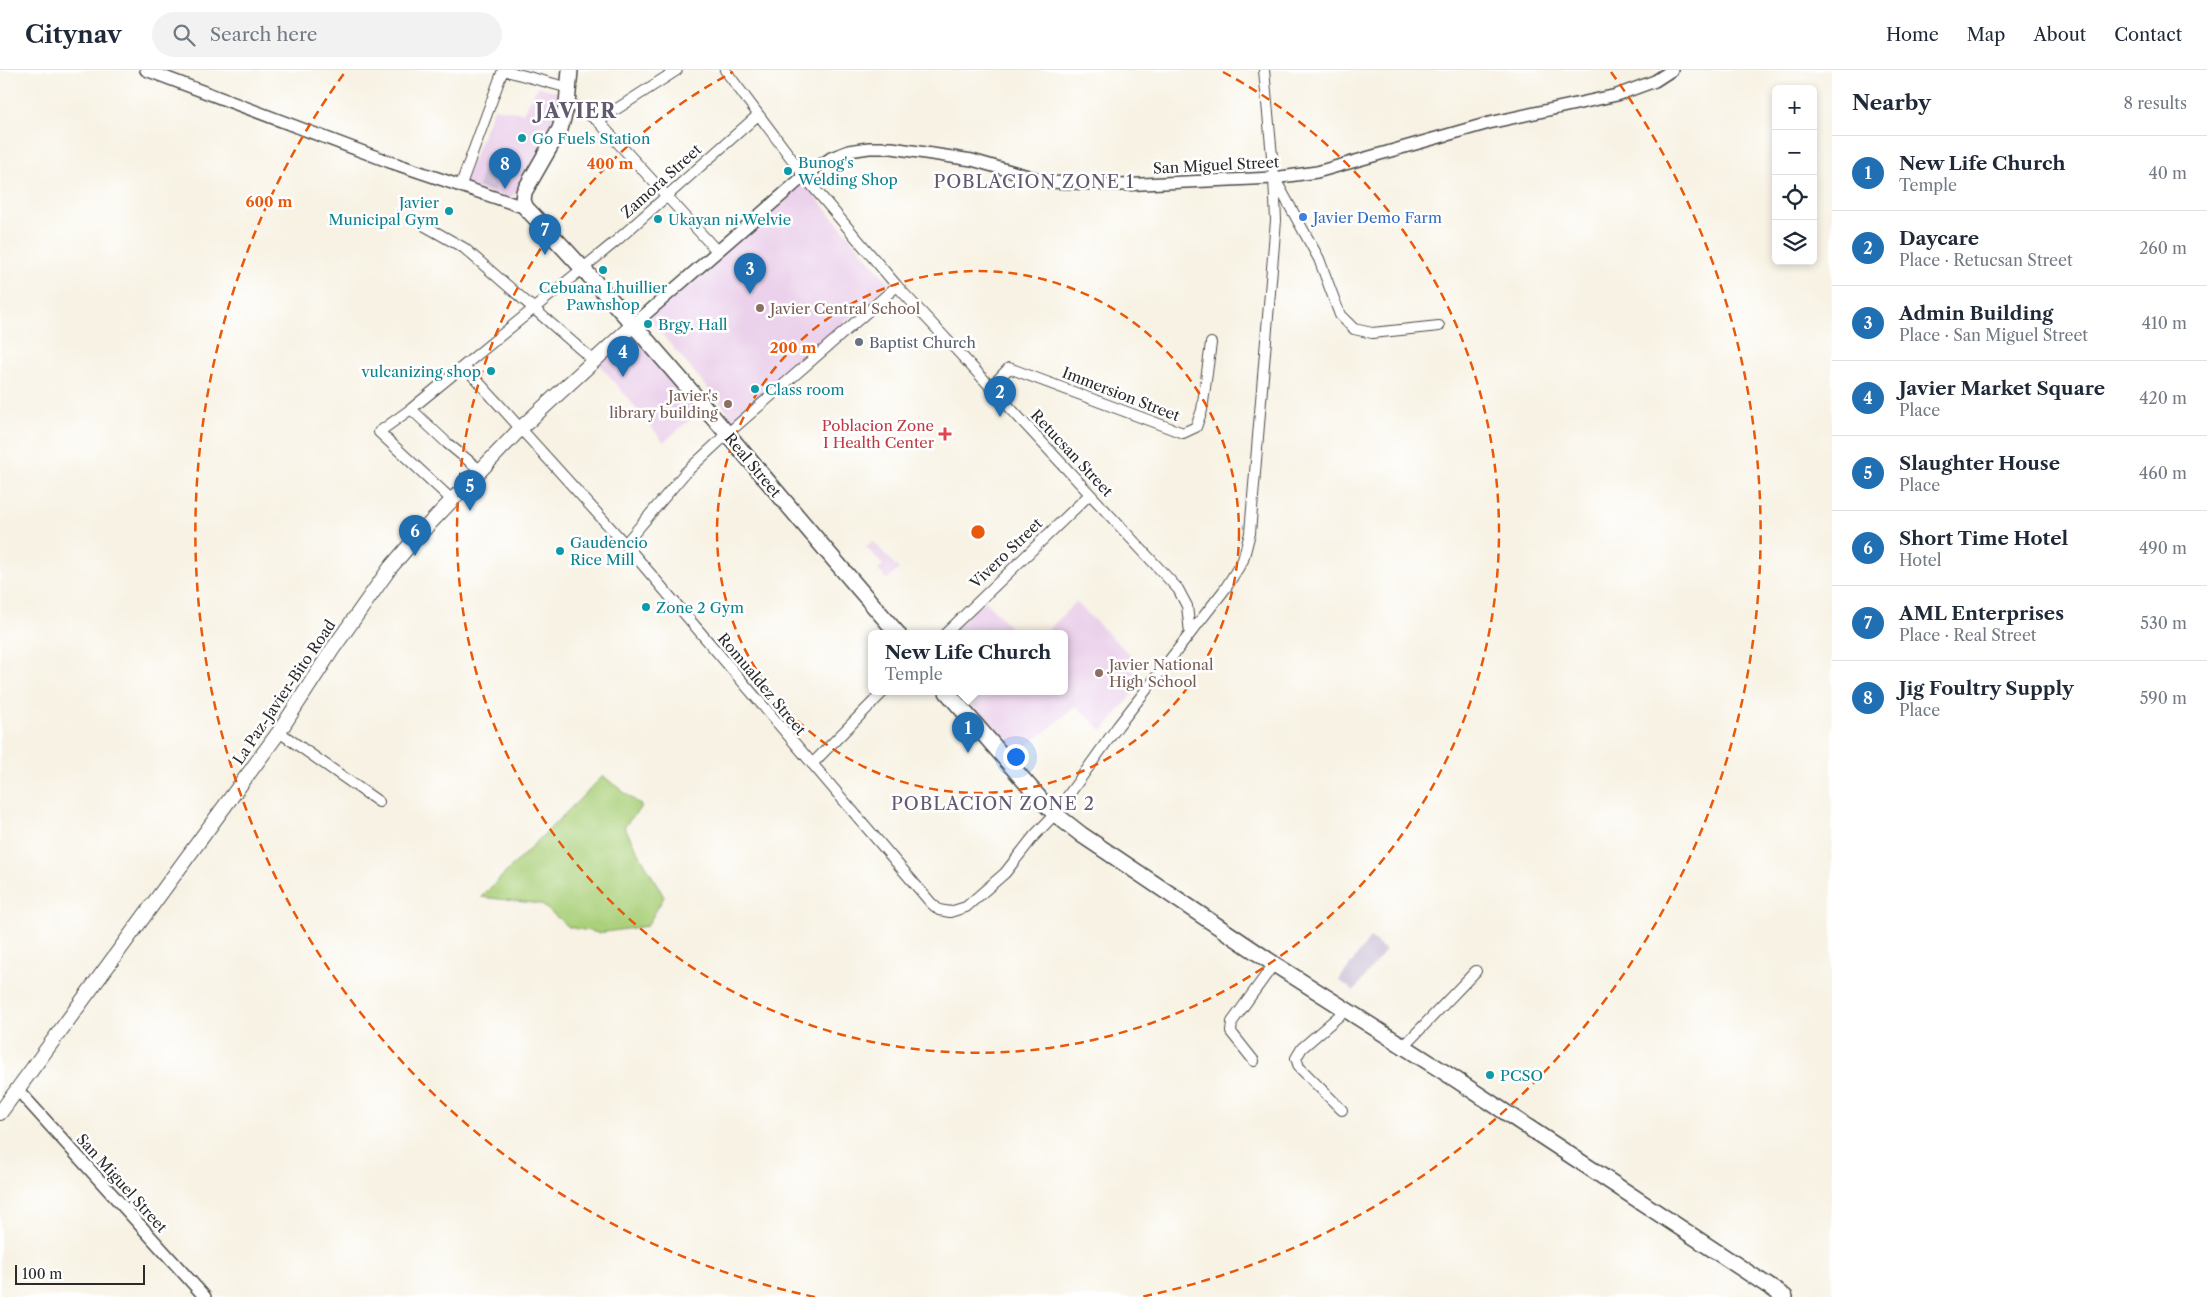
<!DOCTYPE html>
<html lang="en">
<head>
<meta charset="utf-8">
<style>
	body { margin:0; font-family:"Libre Caslon Text",serif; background:#f2f2f3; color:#1f2937 }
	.controls { position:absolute; right:15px; top:15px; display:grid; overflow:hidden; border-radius:8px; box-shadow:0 2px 8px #0003 }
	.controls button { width:45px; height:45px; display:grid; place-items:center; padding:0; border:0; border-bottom:1px solid #e0e1e3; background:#fff; color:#1f2937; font:25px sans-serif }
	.scale { position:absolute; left:15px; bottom:12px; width:130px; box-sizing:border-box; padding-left:5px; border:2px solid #2b2b2b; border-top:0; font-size:14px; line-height:18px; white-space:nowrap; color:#2b2b2b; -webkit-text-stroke:4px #fff; paint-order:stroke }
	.you { position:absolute; left:1015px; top:686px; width:18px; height:18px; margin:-12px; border:4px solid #fff; border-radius:50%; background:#1a73e8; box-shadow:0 0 0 8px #1a73e833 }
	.badge { display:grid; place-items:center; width:32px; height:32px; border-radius:50%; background:#1f6fb2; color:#fff; font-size:16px; font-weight:700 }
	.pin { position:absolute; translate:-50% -41px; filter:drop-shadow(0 1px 2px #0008) }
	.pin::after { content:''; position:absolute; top:26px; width:18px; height:15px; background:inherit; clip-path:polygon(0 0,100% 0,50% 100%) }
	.popup { position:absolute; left:868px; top:560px; width:200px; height:65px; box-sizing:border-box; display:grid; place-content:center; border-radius:8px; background:#fff; filter:drop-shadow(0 1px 4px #0005); font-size:16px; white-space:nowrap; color:#747a83 }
	.popup b { font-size:19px; color:#1f2937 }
	.popup::after { content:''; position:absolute; left:50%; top:100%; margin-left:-10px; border:10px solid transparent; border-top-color:#fff }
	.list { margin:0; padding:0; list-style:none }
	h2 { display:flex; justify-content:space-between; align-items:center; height:65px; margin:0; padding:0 20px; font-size:21px }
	h2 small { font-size:16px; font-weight:400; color:#747a83 }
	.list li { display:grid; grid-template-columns:32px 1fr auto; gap:15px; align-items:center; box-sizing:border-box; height:75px; padding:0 20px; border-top:1px solid #e0e1e3 }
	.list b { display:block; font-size:19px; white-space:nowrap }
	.list p { margin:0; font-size:16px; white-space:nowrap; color:#747a83 }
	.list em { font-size:16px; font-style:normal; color:#747a83 }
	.icon { flex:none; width:28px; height:28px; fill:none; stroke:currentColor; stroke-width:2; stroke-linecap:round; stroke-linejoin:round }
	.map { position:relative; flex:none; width:1832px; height:1227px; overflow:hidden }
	header { display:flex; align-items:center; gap:30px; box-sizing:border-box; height:70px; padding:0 25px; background:#fff; border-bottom:1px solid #e0e1e3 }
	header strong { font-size:24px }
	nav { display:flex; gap:28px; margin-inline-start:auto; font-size:18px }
	.search { width:350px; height:45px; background:#f2f2f3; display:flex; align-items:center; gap:12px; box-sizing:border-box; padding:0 18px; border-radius:28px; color:#747a83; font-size:19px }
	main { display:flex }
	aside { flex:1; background:#fff }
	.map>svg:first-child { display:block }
</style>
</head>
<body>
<header>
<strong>Citynav</strong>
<div class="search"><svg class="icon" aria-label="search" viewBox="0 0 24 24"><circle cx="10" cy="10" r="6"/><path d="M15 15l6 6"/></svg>Search here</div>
<nav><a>Home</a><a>Map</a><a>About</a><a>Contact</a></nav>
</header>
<main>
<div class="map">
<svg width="1832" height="1227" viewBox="0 0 1832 1227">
	<rect width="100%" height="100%" fill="#fff"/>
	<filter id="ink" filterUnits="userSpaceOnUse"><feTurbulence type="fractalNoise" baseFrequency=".02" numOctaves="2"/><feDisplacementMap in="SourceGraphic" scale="10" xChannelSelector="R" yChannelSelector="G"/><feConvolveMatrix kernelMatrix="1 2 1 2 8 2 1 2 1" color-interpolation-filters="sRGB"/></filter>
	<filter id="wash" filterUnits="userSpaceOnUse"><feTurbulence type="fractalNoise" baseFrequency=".0096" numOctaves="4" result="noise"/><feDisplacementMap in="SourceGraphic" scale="20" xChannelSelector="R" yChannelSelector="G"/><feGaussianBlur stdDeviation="1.12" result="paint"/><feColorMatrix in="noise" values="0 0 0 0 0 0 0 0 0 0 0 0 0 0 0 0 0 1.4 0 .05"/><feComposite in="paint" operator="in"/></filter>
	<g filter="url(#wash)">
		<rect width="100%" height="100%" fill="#f7f2e3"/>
		<!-- built -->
		<path fill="#ebd1eb" d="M538,16L563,24L559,47L518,121L511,127L504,128L463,114L494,38L523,43Z
			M803,112L889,213L735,350L648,248Z
			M633,259L701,340L664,372L596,290Z
			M873,471L899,499L887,510L878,500L883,495L866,477Z
			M985,530L1016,564H947Z
			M1076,532L1132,587L1136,619L1103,661L1076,636L1015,686L959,622H1064V564H1044Z"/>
		<!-- industrial -->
		<path fill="#cbbfd5" d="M483,99L499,106L494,122L478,117Z
			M1370,868L1386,880L1354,921L1339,910Z"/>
		<!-- green -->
		<path fill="#abd07a" stroke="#6b7e52" d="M603,706L642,736L624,757L664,827L647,856L599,863L569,857L541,834L481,827Z"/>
	</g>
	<g filter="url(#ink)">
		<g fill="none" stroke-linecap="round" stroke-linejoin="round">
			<!-- minor casing -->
			<g stroke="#4a4947" stroke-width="12">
				<path id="minor" d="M725,0L809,112L897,216L1178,519L1187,536L1190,563
					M567,34L576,36L598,51L717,181
					M598,51L677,0
					M1276,111L1319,189L1340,245L1354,259L1372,263L1439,256
					M460,117L503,0L569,18
					M425,156L464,178L593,290
					M464,296L625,474L931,833L939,840L950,842L966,837L1005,803L1034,766L1055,744L1118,656L1225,519L1243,490L1250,463L1276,150L1274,108L1264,0
					M990,318L1009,298L1183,363L1196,357L1202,340L1211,273
					M411,339L447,373L480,400
					M452,430L379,362L411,339L615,172L758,45
					M625,474L685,403L727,364L897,216
					M945,564L1089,425
					M279,662L379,732
					M812,694L883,622
					M1404,976L1476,901
					M1254,991L1231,962L1232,952L1274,894
					M1342,1040L1299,997L1296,988L1302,978L1347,939"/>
			</g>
			<!-- tertiary casing -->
			<g stroke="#4a4947" stroke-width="14">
				<path id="tertiary" d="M146,0L390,92L526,138
					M633,255L804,106L831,88L849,81L869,78H892L972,90L1049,112L1120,115L1274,108L1317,102L1489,53L1617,25L1655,11L1672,0
					M17,1019L205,1227"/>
			</g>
			<!-- secondary casing -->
			<g stroke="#4a4947" stroke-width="16">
				<path id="secondary" d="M0,1043L279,662L332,580L390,498L414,470L521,358L633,255"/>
			</g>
			<!-- primary casing -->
			<g stroke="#4a4947" stroke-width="18">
				<path id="primary" d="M570,0L567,34L560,59L524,122L523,131L526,138C657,274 774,422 898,564
					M947,622L1041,730L1055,744L1082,765L1274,894L1455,1009L1785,1227"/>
			</g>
			<!-- minor -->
			<use href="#minor" stroke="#fff" stroke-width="10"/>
			<!-- tertiary -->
			<use href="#tertiary" stroke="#fff" stroke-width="11"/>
			<!-- secondary -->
			<use href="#secondary" stroke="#fff" stroke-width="14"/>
			<!-- primary -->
			<use href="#primary" stroke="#fff" stroke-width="15"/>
		</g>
	</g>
	<!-- distance rings -->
	<g fill="none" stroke="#e8590c" stroke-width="2.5" stroke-dasharray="9 6">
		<circle cx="978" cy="462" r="261"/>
		<path d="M1223 2A521 521 0 1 1 733 2"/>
		<path d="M815 1227A782 782 0 0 1 345 2M1611 2A782 782 0 0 1 1141 1227"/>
	</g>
	<!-- markers -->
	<g fill="#0f9aa8" stroke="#fff" stroke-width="2">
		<circle cx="522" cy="68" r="5"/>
		<circle cx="788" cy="101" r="5"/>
		<circle cx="449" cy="141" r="5"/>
		<circle cx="658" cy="149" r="5"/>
		<circle cx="603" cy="200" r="5"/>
		<circle cx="648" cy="254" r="5"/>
		<circle cx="491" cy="301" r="5"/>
		<circle cx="755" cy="319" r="5"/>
		<circle cx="560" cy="481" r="5"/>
		<circle cx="646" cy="537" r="5"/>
		<circle cx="1490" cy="1005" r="5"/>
	</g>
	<circle fill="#3f7fe0" stroke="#fff" stroke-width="2" cx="1303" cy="147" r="5"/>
	<g fill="#8d6e63" stroke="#fff" stroke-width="2">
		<circle cx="760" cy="238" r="5"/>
		<circle cx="728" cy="334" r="5"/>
		<circle cx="1099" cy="603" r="5"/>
	</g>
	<circle fill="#6b7280" stroke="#fff" stroke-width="2" cx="859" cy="272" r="5"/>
	<path fill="#e0444e" stroke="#fff" stroke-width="2" d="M942.5 356.5h5v5h5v5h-5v5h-5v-5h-5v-5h5z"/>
	<g text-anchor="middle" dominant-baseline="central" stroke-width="5" stroke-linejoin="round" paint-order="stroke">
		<!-- culture labels -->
		<g font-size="15" fill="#0d838f" stroke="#fff" text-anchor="start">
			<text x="532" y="68">Go Fuels Station</text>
			<text x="798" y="92">Bunog's<tspan x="798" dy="17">Welding Shop</tspan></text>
			<text x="439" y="132" text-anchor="end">Javier<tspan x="439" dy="17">Municipal Gym</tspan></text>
			<text x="668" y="149">Ukayan ni Welvie</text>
			<text x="603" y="217" text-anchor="middle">Cebuana Lhuillier<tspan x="603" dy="17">Pawnshop</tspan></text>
			<text x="658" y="254">Brgy. Hall</text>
			<text x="481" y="301" text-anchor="end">vulcanizing shop</text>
			<text x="765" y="319">Class room</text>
			<text x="570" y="472">Gaudencio<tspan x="570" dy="17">Rice Mill</tspan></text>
			<text x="656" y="537">Zone 2 Gym</text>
			<text x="1500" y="1005">PCSO</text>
		</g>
		<!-- street labels -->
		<g font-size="15" fill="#2b2b2b" stroke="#fff">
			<text transform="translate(1216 95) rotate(-3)">San Miguel Street</text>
			<text transform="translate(661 111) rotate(-42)">Zamora Street</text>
			<text transform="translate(1121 324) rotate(21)">Immersion Street</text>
			<text transform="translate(1072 383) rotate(47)">Retucsan Street</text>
			<text transform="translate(753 395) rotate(50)">Real Street</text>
			<text transform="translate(1006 483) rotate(-44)">Vivero Street</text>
			<text transform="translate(762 614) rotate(50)">Romualdez Street</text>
			<text transform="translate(284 622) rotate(-56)">La Paz-Javier-Bito Road</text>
			<text transform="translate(122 1113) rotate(48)">San Miguel Street</text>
		</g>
		<!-- shop labels -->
		<g font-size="15" fill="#366cbe" stroke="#fff" text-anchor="start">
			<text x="1313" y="147">Javier Demo Farm</text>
		</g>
		<!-- education labels -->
		<g font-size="15" fill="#785e54" stroke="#fff" text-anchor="start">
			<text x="770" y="238">Javier Central School</text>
			<text x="718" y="325" text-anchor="end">Javier's<tspan x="718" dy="17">library building</tspan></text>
			<text x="1109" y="594">Javier National<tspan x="1109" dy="17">High School</tspan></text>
		</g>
		<!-- worship labels -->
		<g font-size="15" fill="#5b616d" stroke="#fff" text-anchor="start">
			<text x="869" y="272">Baptist Church</text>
		</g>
		<!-- health labels -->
		<g font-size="15" fill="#be3a42" stroke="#fff" text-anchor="end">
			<text x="934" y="355">Poblacion Zone<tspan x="934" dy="17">I Health Center</tspan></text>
		</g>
		<!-- quarter labels -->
		<g font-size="18" letter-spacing="1" fill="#62596f" stroke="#fff">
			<text x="1034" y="112">POBLACION ZONE 1</text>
			<text x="993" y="734">POBLACION ZONE 2</text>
		</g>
		<!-- district labels -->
		<g font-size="20" font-weight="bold" letter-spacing="1" fill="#62596f" stroke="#fff">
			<text x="576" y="41">JAVIER</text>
		</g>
	</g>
	<circle cx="978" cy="462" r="8" fill="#e8590c" stroke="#fff" stroke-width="2.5"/>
	<g font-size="15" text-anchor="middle" font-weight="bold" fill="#e8590c" stroke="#fff" stroke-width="5" stroke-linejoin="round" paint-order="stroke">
		<text x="610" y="99">400 m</text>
		<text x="269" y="137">600 m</text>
		<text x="793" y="283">200 m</text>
	</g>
</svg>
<div class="controls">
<button>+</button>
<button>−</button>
<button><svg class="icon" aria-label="locate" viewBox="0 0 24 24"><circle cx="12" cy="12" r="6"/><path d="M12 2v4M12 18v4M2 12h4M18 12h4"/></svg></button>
<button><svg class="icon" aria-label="layers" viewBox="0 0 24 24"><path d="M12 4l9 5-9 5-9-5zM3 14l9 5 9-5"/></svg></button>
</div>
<div class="scale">100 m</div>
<div class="you"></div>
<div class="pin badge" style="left:968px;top:683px">1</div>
<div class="popup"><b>New Life Church</b>Temple</div>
<div class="pin badge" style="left:1000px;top:347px">2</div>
<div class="pin badge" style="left:750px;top:224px">3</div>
<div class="pin badge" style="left:623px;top:307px">4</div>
<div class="pin badge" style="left:470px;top:441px">5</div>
<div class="pin badge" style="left:415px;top:486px">6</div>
<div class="pin badge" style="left:545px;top:185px">7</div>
<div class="pin badge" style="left:505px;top:119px">8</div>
</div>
<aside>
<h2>Nearby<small>8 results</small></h2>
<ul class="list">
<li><span class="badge">1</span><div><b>New Life Church</b><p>Temple</p></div><em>40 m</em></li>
<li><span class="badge">2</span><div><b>Daycare</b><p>Place · Retucsan Street</p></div><em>260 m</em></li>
<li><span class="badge">3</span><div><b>Admin Building</b><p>Place · San Miguel Street</p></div><em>410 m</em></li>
<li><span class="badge">4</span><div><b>Javier Market Square</b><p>Place</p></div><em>420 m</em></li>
<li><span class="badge">5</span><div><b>Slaughter House</b><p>Place</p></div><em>460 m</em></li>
<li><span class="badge">6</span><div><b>Short Time Hotel</b><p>Hotel</p></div><em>490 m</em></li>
<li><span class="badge">7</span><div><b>AML Enterprises</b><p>Place · Real Street</p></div><em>530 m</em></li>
<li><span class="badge">8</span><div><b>Jig Foultry Supply</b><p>Place</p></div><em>590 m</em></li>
</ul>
</aside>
</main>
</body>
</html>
